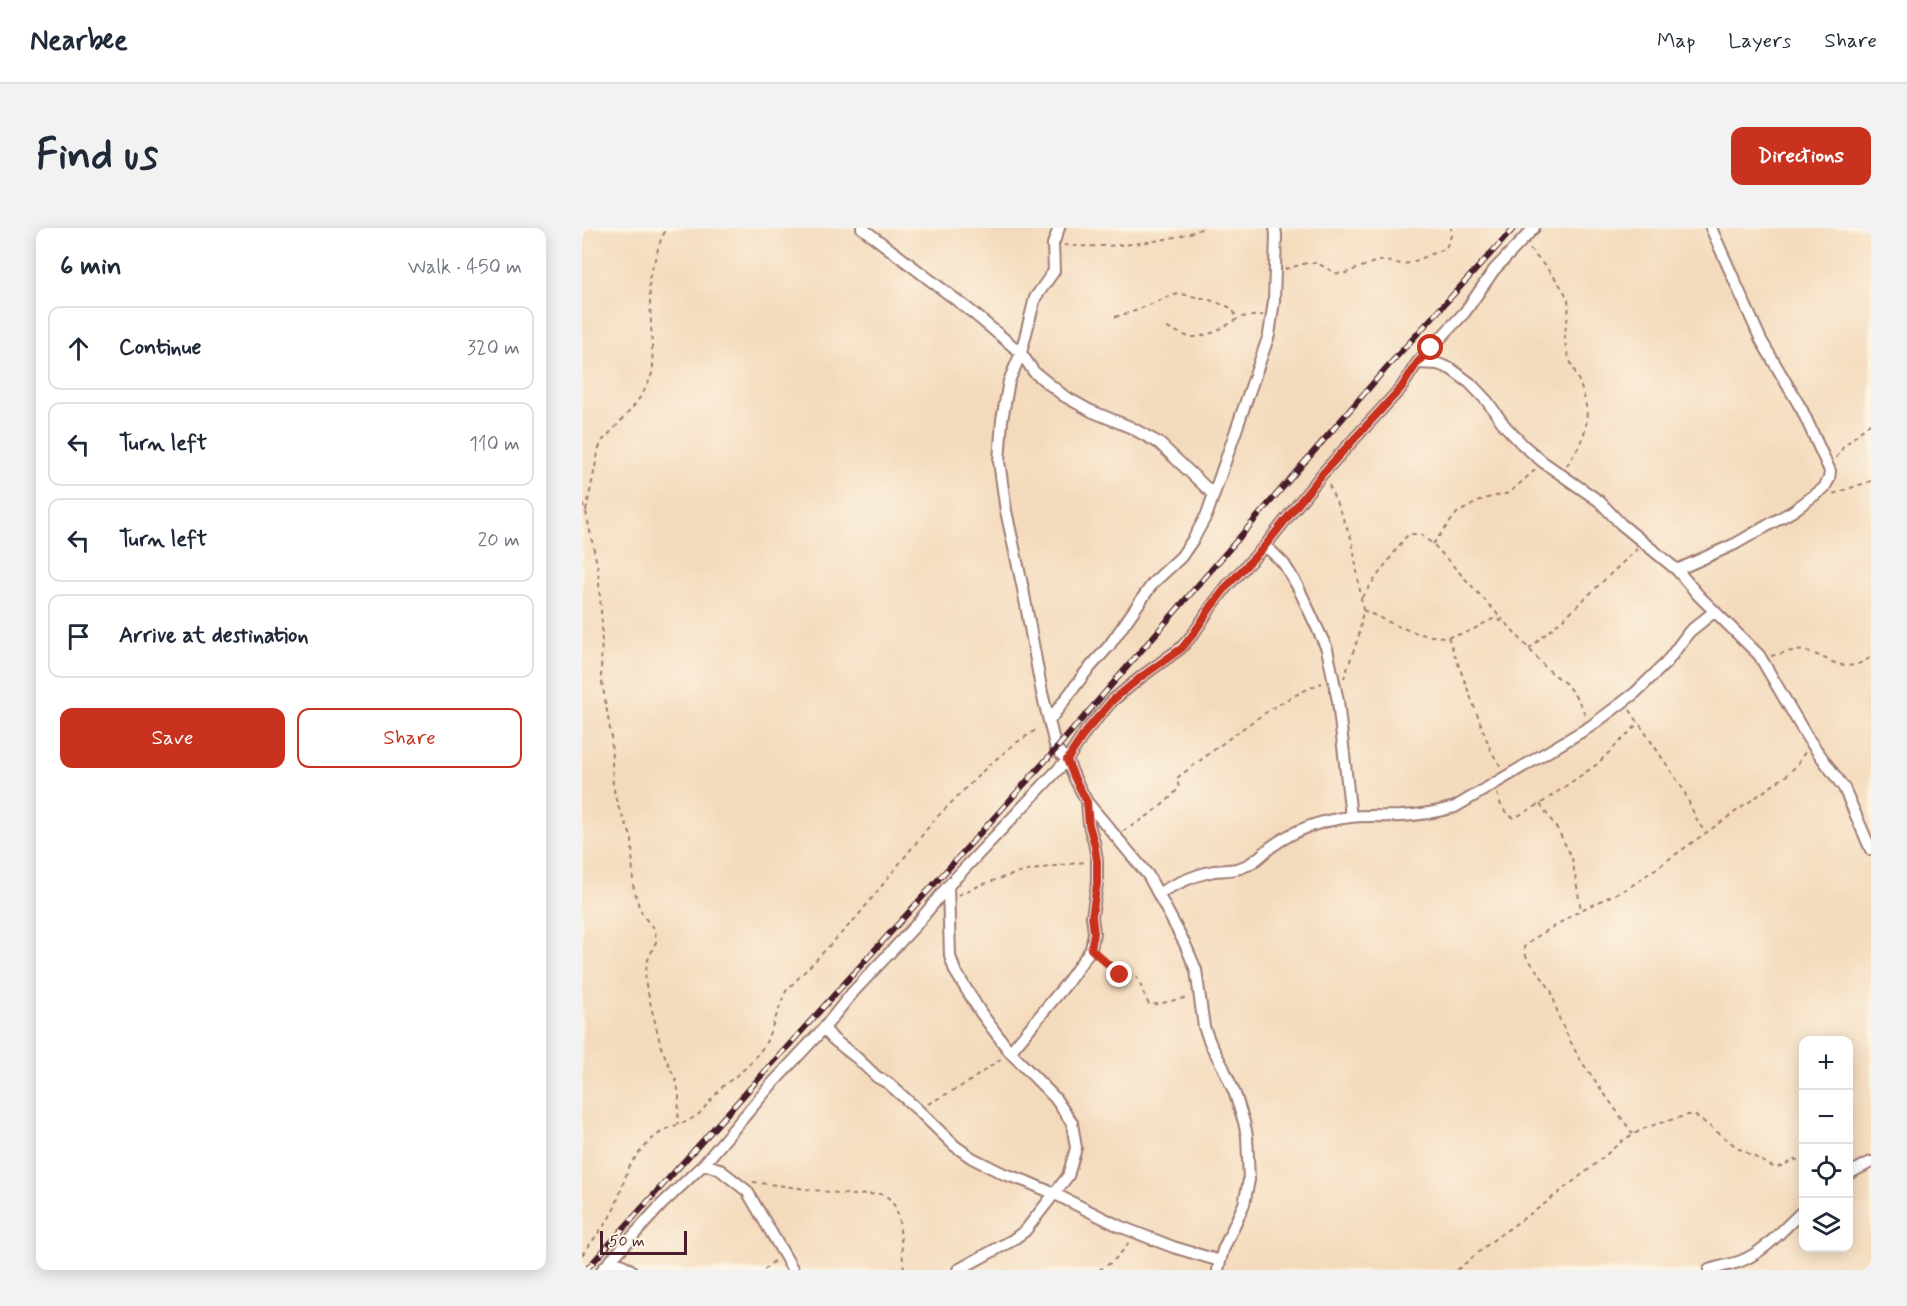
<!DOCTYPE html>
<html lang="en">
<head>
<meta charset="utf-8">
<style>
	body { margin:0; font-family:Mynerve,sans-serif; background:#f2f2f3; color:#1f2937 }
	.controls { position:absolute; right:18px; bottom:18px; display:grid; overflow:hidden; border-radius:12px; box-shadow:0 3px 15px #0003 }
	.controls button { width:54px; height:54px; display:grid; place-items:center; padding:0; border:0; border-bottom:2px solid #e0e1e3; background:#fff; color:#1f2937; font:30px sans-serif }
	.scale { position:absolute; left:18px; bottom:15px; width:87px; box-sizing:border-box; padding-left:6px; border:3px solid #4a1f2b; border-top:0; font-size:16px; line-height:21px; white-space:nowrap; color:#4a1f2b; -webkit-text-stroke:4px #fcf5e5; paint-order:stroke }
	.stop { position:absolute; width:18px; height:18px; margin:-14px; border:4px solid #c8321e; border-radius:50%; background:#fff }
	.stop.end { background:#c8321e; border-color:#fff; box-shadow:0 2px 6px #0008 }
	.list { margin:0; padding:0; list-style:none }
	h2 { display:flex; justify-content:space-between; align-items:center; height:78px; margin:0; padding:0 24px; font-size:26px }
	h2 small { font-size:20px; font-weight:400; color:#747a83 }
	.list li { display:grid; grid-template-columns:39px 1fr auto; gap:18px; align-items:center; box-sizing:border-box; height:84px; margin:0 12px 12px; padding:0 12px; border:2px solid #e0e1e3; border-radius:12px }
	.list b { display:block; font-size:22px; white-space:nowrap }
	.list em { font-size:20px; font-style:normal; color:#747a83 }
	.actions { display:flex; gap:12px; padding:18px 24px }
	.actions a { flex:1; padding:14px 0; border:2px solid #c8321e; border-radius:12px; text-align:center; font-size:21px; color:#c8321e }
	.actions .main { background:#c8321e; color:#fff }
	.icon { flex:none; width:33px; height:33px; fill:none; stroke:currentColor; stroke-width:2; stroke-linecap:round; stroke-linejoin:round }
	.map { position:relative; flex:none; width:1289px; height:1042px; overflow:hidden; border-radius:12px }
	header { display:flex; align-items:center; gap:36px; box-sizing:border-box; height:84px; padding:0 30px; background:#fff; border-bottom:2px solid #e0e1e3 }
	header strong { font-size:28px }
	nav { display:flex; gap:33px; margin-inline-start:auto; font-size:21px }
	.intro { display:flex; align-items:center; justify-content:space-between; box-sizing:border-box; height:144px; padding:0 36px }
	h1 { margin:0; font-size:42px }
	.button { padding:15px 27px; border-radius:12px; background:#c8321e; color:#fff; font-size:21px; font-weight:700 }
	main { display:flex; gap:36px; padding:0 36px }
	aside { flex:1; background:#fff; border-radius:12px; box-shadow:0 3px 15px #0003 }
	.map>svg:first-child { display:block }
</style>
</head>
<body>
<header>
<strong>Nearbee</strong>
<nav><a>Map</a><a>Layers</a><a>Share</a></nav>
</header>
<div class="intro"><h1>Find us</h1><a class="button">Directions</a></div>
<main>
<aside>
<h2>6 min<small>Walk · 450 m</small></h2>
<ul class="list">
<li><svg class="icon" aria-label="ahead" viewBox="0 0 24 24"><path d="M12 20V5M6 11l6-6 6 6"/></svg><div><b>Continue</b></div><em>320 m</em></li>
<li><svg class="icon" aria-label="left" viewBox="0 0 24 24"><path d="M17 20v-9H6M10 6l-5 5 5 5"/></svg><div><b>Turn left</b></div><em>110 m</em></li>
<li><svg class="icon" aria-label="left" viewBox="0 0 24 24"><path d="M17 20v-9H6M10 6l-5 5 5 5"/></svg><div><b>Turn left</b></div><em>20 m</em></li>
<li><svg class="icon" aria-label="arrive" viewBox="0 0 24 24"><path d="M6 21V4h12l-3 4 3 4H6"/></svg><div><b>Arrive at destination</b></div></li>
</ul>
<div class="actions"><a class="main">Save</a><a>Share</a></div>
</aside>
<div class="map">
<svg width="1289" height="1042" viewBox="0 0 1289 1042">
	<rect width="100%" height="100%" fill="#fcf5e5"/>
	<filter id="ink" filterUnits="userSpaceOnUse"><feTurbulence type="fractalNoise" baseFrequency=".0167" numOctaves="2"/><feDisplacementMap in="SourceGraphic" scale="12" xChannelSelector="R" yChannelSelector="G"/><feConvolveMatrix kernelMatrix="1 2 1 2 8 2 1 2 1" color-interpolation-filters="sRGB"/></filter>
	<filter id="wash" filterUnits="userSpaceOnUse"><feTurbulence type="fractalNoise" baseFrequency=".008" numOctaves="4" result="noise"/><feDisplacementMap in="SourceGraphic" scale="24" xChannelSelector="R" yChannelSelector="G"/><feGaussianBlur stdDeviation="1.35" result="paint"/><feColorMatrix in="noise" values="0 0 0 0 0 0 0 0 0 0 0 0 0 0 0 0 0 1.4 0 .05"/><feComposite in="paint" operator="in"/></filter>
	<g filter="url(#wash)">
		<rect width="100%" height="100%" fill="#f4dabc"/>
	</g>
	<g filter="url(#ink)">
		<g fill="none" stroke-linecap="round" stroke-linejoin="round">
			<!-- street casing -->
			<g stroke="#9f7c74" stroke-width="14">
				<path id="street" d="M280,0L390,84L439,125L452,144L482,168L509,183L548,199L577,215L632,267
					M477,0L471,16L472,43L453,70L439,125L427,153L420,192L417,233L424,283L441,361L460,465L474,521L485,532L493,551L505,574L566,647L603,716L614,742L622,799L629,817L641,839L653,866L662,894L665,908L667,952L662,976L641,1022L636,1042
					M835,135L856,136L869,141L888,155L905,173L923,198L941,217L961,234L1017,273L1039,296L1095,342L1117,368L1177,427L1225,509L1262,560L1289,622
					M682,319L689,323L702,336L716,359L745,421L756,473L769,589
					M1095,342L1153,316L1211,283L1242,260L1247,251L1248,243L1220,182L1179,112L1129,0
					M467,493L503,445L527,418L571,355L599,329L612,310L625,286L687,107L692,73L694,7L693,0
					M366,658L368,728L373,743L399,785L428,824L473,870L490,895L494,920L486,948L443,1003L429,1013L376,1042
					M577,665C595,655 612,647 632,643C643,642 653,643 663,638C674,634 680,626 689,619C712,602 740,592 769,589C786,587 803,589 819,588C838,587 855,584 873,579L1009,498L1053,465L1084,435L1107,404L1133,383
					M242,800L251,811L275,830L295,849L306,855L335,881L373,918L390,930L422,946L443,953L473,966L537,998L591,1019L638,1033
					M428,824L485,755L509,721L512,705L510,688L515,656V632L512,614L507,597L505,574
					M122,936L137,941L165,963L211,1042
					M1266,946L1289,934
					M26,1036H39L49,1042
					M20,1042L79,977L122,936L188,858L242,800L271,764L333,698L366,658L485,532L504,503L531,472L559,449L599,420L612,405L629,379L645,358L682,319L741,245L819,160L835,135L883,84L912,42L952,0
					M1127,1042C1138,1038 1149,1037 1159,1033C1186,1022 1201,1000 1222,982"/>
			</g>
			<!-- path -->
			<path stroke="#9f7c74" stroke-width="2" stroke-dasharray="4.5 4.5" stroke-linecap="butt" d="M482,17C516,21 590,15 621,0
				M948,21C960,36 977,52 985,69C990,82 982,98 983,111C983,123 989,135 994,146C1010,184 1009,203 985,237
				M703,41L725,35H735L753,45L761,46L795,33H803L820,36L828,35L864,20L869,8V0
				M533,89L553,83L591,67L599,66L625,71L647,79L652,84L655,92
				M585,100L607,109H616L633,104L659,89L681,87
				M1254,230L1262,218L1289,194
				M747,257L770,312L781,382L777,407L762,450
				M1251,266L1289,253
				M0,276L4,284L16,341L20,396L19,448L29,507L31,557L35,576L50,610L51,657L57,679L62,689L73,701L74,714L65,734L63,753L79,819L95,855L97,868L96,896
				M4,283L17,220L21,212C39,193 67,166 71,140L67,51L79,11L85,0
				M851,316L875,285L901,271L927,265L954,241
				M780,369L822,311L827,306H838L851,316L921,392
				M781,382C812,396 845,416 879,406C891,403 901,395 913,390L926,397L964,440L984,456L996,472L1005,490
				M866,409L909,523L919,539
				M947,421L981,391L1055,321
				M1189,428C1200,426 1211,421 1222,423C1250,429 1260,449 1289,429
				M1048,482L1101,561L1114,590L1123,605
				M915,565C918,576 921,585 932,590L958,576L1014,537L1057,495
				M958,576L976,602L990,630L999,682
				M541,603C559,593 586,576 597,559L595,552L596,549C643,515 686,476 740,455
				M376,667C421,646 454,640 503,634
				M517,729L538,747L541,749L552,746C560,755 560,766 567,776C579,778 593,770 606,770
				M346,876L385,855L420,830
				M1051,906L997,830L978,793L969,762L944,728L942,719L956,708L999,682L1048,659L1205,547L1215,537L1223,524
				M171,954L270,967L299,966L307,970L314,980L317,992L322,1042
				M0,1027L26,992L33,979L47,939L56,926L70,911L82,902L106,893L117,886L141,858L165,839L183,817L204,763L274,690L353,591L408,536L434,515L457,500
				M182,1042L194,1031
				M517,1042C531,1035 539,1026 547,1014
				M875,1042L915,1009L961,977L1011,938L1041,912L1065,899L1106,887H1113L1156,920L1193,940L1203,937L1211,931L1222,934"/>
			<!-- street -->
			<use href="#street" stroke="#fff" stroke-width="10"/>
			<!-- rail casing -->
			<g stroke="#4a1f2b" stroke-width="6">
				<path id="rail" d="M4,1042L474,521L806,138L932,0"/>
			</g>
			<!-- rail -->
			<use href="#rail" stroke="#fcf5e5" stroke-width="4" stroke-dasharray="11" stroke-linecap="butt"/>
		</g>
	</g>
	<g fill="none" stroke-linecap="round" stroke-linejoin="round" filter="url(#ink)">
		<!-- route -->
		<path stroke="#c8321e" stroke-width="8" d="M538,747L509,721L512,705L510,688L515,656V633L512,614L507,597L505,574L493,551L485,532L504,503L531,472L559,449L600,420L612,405L629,379L645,358L682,319L741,245L819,160L835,135L849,120"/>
	</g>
</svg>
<div class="controls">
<button>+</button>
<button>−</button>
<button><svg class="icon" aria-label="locate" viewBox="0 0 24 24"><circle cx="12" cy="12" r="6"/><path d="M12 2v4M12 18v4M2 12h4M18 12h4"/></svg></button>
<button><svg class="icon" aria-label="layers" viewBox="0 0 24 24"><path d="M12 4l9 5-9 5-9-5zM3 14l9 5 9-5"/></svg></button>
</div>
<div class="scale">50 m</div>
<div class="stop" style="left:849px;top:120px"></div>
<div class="stop end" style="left:538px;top:747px"></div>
</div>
</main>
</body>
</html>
